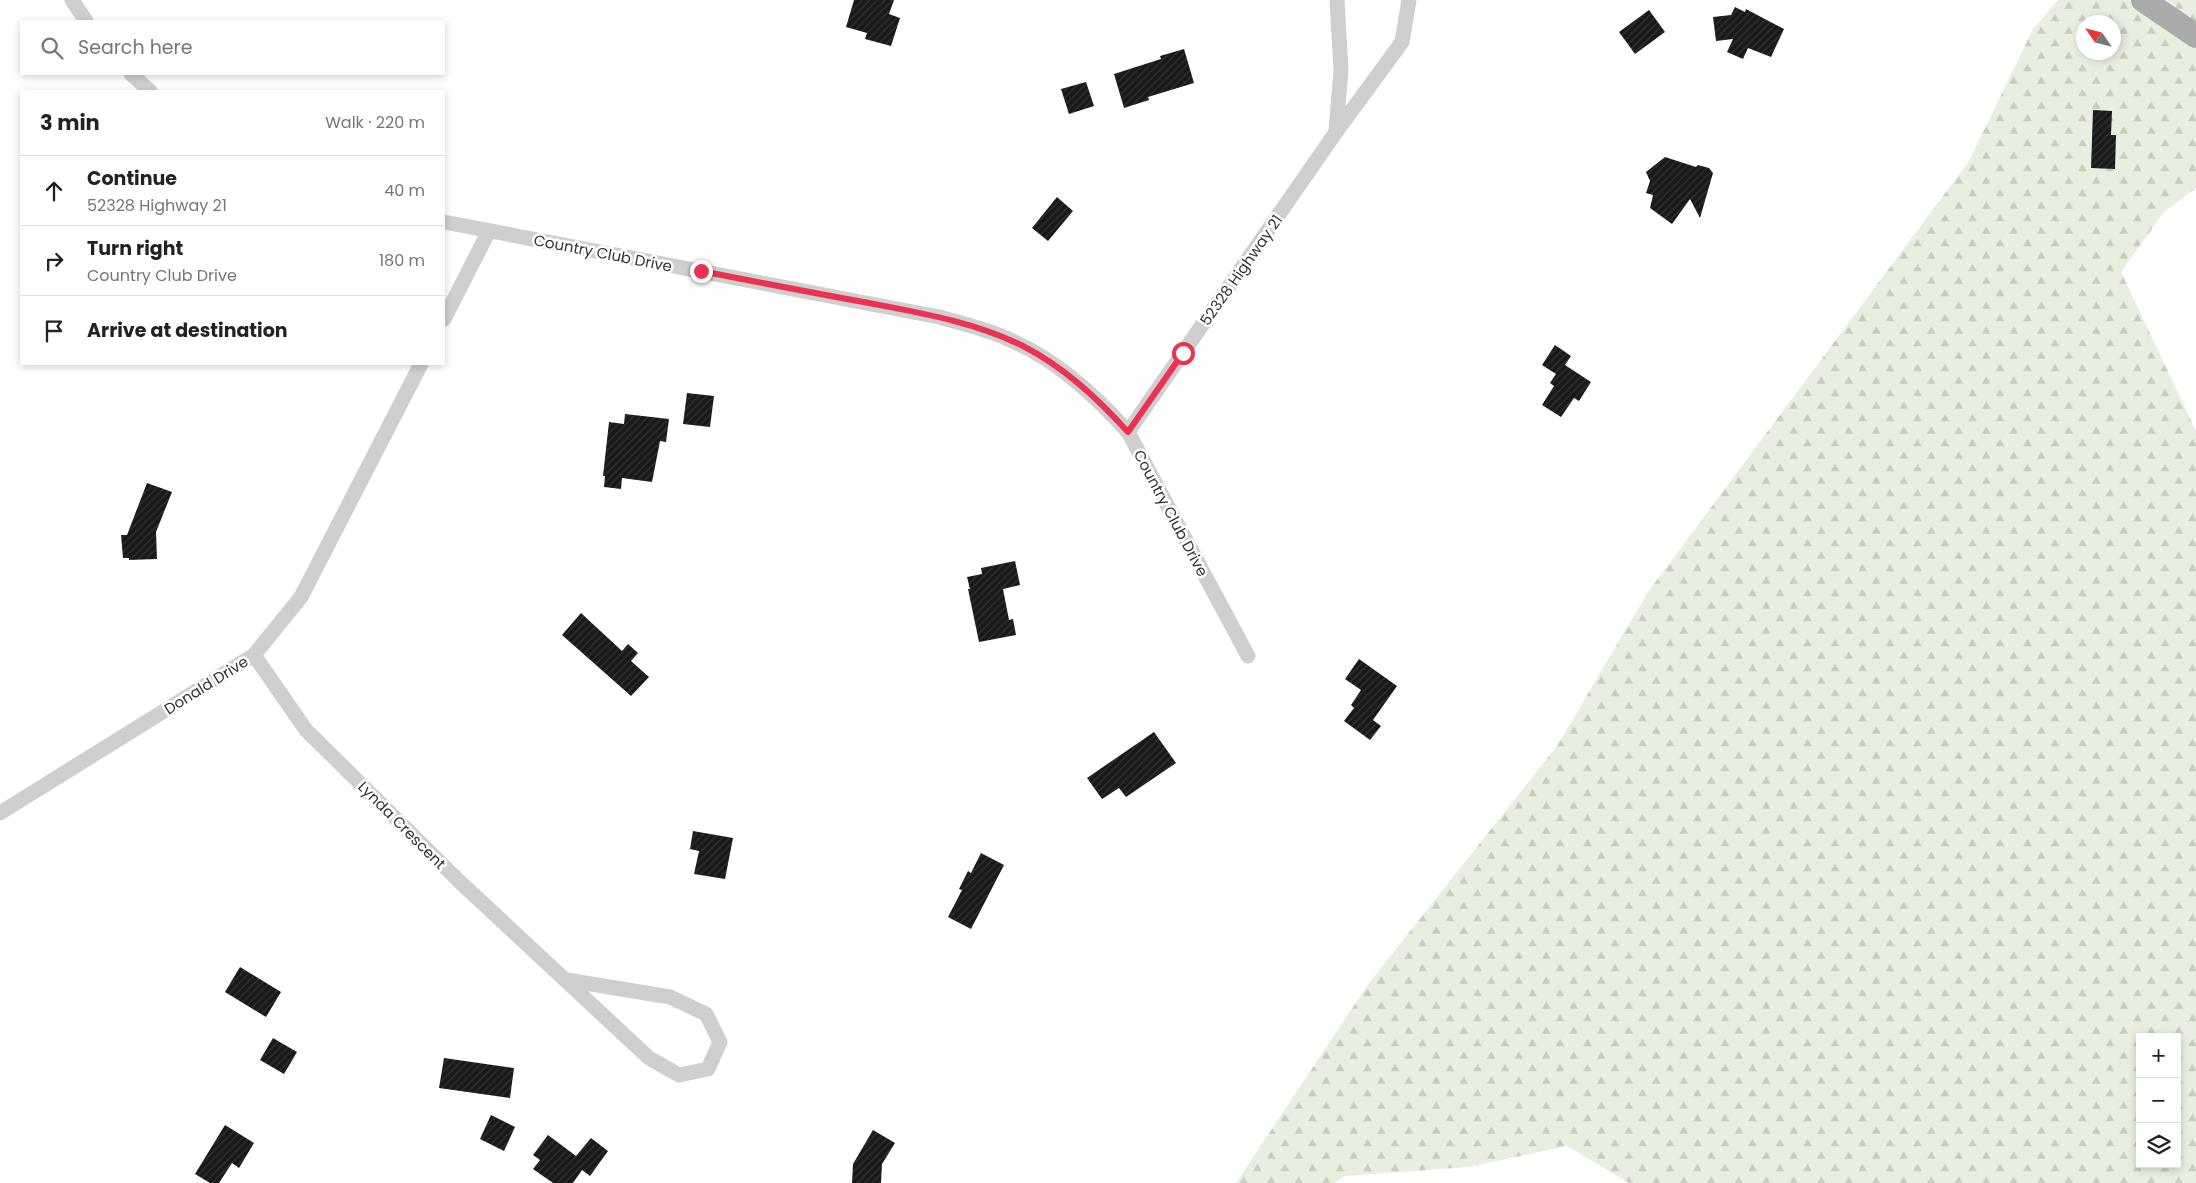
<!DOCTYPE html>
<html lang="en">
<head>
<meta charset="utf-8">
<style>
	body { margin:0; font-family:Poppins,sans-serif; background:#f6f6f6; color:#222 }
	.controls { position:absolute; right:15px; bottom:15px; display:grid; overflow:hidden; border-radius:0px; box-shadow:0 2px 8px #0003 }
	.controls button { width:45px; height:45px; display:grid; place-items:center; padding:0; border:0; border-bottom:1px solid #e0e0e0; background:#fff; color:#222; font:25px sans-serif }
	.compass { position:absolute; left:2076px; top:15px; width:45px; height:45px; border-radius:50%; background:#fff; box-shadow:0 2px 8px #0003; rotate:305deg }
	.stop { position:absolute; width:15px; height:15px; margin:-11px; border:4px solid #eb3250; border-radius:50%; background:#fff }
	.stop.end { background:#eb3250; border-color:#fff; box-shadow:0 1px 5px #0008 }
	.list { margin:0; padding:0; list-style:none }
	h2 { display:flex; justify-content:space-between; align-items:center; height:65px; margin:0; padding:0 20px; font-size:21px }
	h2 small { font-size:16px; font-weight:400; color:#767676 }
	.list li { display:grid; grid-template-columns:32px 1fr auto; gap:15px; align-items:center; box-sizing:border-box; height:70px; padding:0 20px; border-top:1px solid #e0e0e0 }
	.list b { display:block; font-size:19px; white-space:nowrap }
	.list p { margin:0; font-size:16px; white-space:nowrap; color:#767676 }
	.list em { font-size:16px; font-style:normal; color:#767676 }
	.icon { flex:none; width:28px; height:28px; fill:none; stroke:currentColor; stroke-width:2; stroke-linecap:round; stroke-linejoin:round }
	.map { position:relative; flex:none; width:2196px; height:1183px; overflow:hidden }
	.search { position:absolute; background:#fff; box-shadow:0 2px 8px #0003; left:20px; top:20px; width:425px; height:55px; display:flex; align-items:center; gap:12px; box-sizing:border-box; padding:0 18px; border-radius:0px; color:#767676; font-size:19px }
	.panel { position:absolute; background:#fff; box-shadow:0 2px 8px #0003; left:20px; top:90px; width:425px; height:275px; border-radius:0px }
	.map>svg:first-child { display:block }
</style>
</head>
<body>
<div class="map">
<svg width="2196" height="1183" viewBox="0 0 2196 1183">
	<defs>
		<pattern id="forest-firs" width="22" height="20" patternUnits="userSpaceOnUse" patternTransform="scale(1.25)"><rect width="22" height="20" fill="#e9efe0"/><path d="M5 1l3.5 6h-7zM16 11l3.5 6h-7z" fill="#c8cdc1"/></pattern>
		<pattern id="building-hatch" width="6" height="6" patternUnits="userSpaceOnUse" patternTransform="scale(1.25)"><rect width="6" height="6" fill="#191919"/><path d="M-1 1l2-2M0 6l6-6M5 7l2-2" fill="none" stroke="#323232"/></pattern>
	</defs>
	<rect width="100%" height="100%" fill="#fff"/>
	<!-- forest -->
	<path fill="url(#forest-firs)" fill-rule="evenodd" d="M2058,0H2196V188L2164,212L2121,272L2196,431V1183H1629L1567,1146L1469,1167L1344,1176L1335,1183H1236L1369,983L1557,746L1648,592L1969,161L2033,29ZM2084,22H2114V52H2084ZM2140,1037H2177V1164H2140Z"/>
	<!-- building -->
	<path fill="url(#building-hatch)" d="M854,0H894L889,14L900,18L891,46L865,39L867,33L846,27Z
		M1735,7L1745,12L1746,9L1784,29L1771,57L1748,48L1743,59L1727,52L1733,39L1716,41L1713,17L1731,15Z
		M1649,10L1665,32L1635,54L1619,32Z
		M1184,49L1194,83L1148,97L1149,100L1124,108L1114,74L1161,59L1160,56Z
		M1086,82L1094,106L1069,114L1061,89Z
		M2093,110L2112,111L2111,135H2116L2115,169L2091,168Z
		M1665,157L1696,167L1698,165L1709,168L1713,173L1700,218L1690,199L1672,224L1650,208L1653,195L1646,193L1650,181L1646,172Z
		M1057,197L1073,211L1048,241L1032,228Z
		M1555,345L1571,356L1565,365L1591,382L1579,401L1574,398L1561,417L1542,405L1554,386L1550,383L1556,374L1542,365Z
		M687,393L714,396L710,427L683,424Z
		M625,414L669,419L666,442L660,441L652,482L622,478L621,489L604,487L605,476H603L609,422L624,424Z
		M147,483L172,492L156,532L157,559L129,560V558H123L121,535H127Z
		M1015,561L1020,585L1003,589L1009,620L1013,619L1016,635L979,642L968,589H970L967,577L982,574L981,568Z
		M581,613L622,651L628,644L638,653L631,661L649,677L631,696L562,635Z
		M1359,659L1397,686L1373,720L1381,726L1370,740L1344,721L1354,708L1351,705L1361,690L1345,679Z
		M1154,732L1176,763L1126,797L1119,788L1102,799L1087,778Z
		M693,831L733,838L725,879L694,874L699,851L690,849Z
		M981,853L1004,865L971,929L948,917L962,890L959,889L968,871L971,873Z
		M240,967L281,992L266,1017L225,992Z
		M273,1038L297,1052L284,1074L260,1060Z
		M444,1058L514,1068L510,1098L439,1088Z
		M491,1115L515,1127L504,1151L480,1139Z
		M225,1125L254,1143L239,1168L232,1163L219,1183H210L195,1174Z
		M873,1130L895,1143L882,1164L881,1183H852L853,1164Z
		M548,1135L576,1156L591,1138L608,1151L590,1176L582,1170L573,1183H553L533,1169L540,1160L533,1155Z"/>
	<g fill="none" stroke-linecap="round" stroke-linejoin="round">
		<!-- minor -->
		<path stroke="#cfcfcf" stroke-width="15" d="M72,0L86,21
			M131,74L150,91
			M1336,131L1341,70L1337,0
			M444,222L939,317C960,323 981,328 1001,336C1052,356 1092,392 1128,432L1248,656
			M444,319L489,231
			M1128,432L1336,132L1402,42L1409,0
			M254,655L306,730L460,882L649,1058L679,1075L708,1069L720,1042L706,1014L670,997L567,980
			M0,813L254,655L301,597L421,364"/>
		<!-- primary -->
		<path stroke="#aaa" stroke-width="24" d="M2143,0L2196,36"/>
	</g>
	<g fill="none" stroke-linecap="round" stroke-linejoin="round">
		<!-- route -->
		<path stroke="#eb3250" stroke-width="6" d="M701,271C757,282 813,293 869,303C921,313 975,322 1023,346C1064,367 1097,398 1128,432L1183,353"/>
	</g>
	<g text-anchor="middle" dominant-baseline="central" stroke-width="5" stroke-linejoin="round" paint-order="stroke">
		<!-- street labels -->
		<g font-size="15" fill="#323232" stroke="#fff">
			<text transform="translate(603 253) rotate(11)">Country Club Drive</text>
			<text transform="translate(1241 270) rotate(-55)">52328 Highway 21</text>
			<text transform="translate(1171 513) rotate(62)">Country Club Drive</text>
			<text transform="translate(206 685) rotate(-32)">Donald Drive</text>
			<text transform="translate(402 825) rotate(45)">Lynda Crescent</text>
		</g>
	</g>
</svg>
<div class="controls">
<button>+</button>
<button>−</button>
<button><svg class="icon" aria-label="layers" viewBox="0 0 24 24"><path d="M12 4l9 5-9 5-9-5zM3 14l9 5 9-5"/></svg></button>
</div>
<svg class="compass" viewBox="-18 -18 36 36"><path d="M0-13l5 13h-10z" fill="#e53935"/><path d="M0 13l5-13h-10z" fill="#767676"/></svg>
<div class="stop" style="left:1183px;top:353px"></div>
<div class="stop end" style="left:701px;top:271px"></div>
<div class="search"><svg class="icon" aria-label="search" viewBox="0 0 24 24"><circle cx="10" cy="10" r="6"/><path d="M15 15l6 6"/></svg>Search here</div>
<section class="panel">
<h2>3 min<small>Walk · 220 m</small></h2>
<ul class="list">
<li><svg class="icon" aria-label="ahead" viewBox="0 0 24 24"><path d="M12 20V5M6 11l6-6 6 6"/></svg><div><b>Continue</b><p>52328 Highway 21</p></div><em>40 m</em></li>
<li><svg class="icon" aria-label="right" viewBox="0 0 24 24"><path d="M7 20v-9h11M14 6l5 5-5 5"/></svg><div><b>Turn right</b><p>Country Club Drive</p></div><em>180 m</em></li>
<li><svg class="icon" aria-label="arrive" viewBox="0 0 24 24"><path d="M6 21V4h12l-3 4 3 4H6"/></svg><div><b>Arrive at destination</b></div></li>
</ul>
</section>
</div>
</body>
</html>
